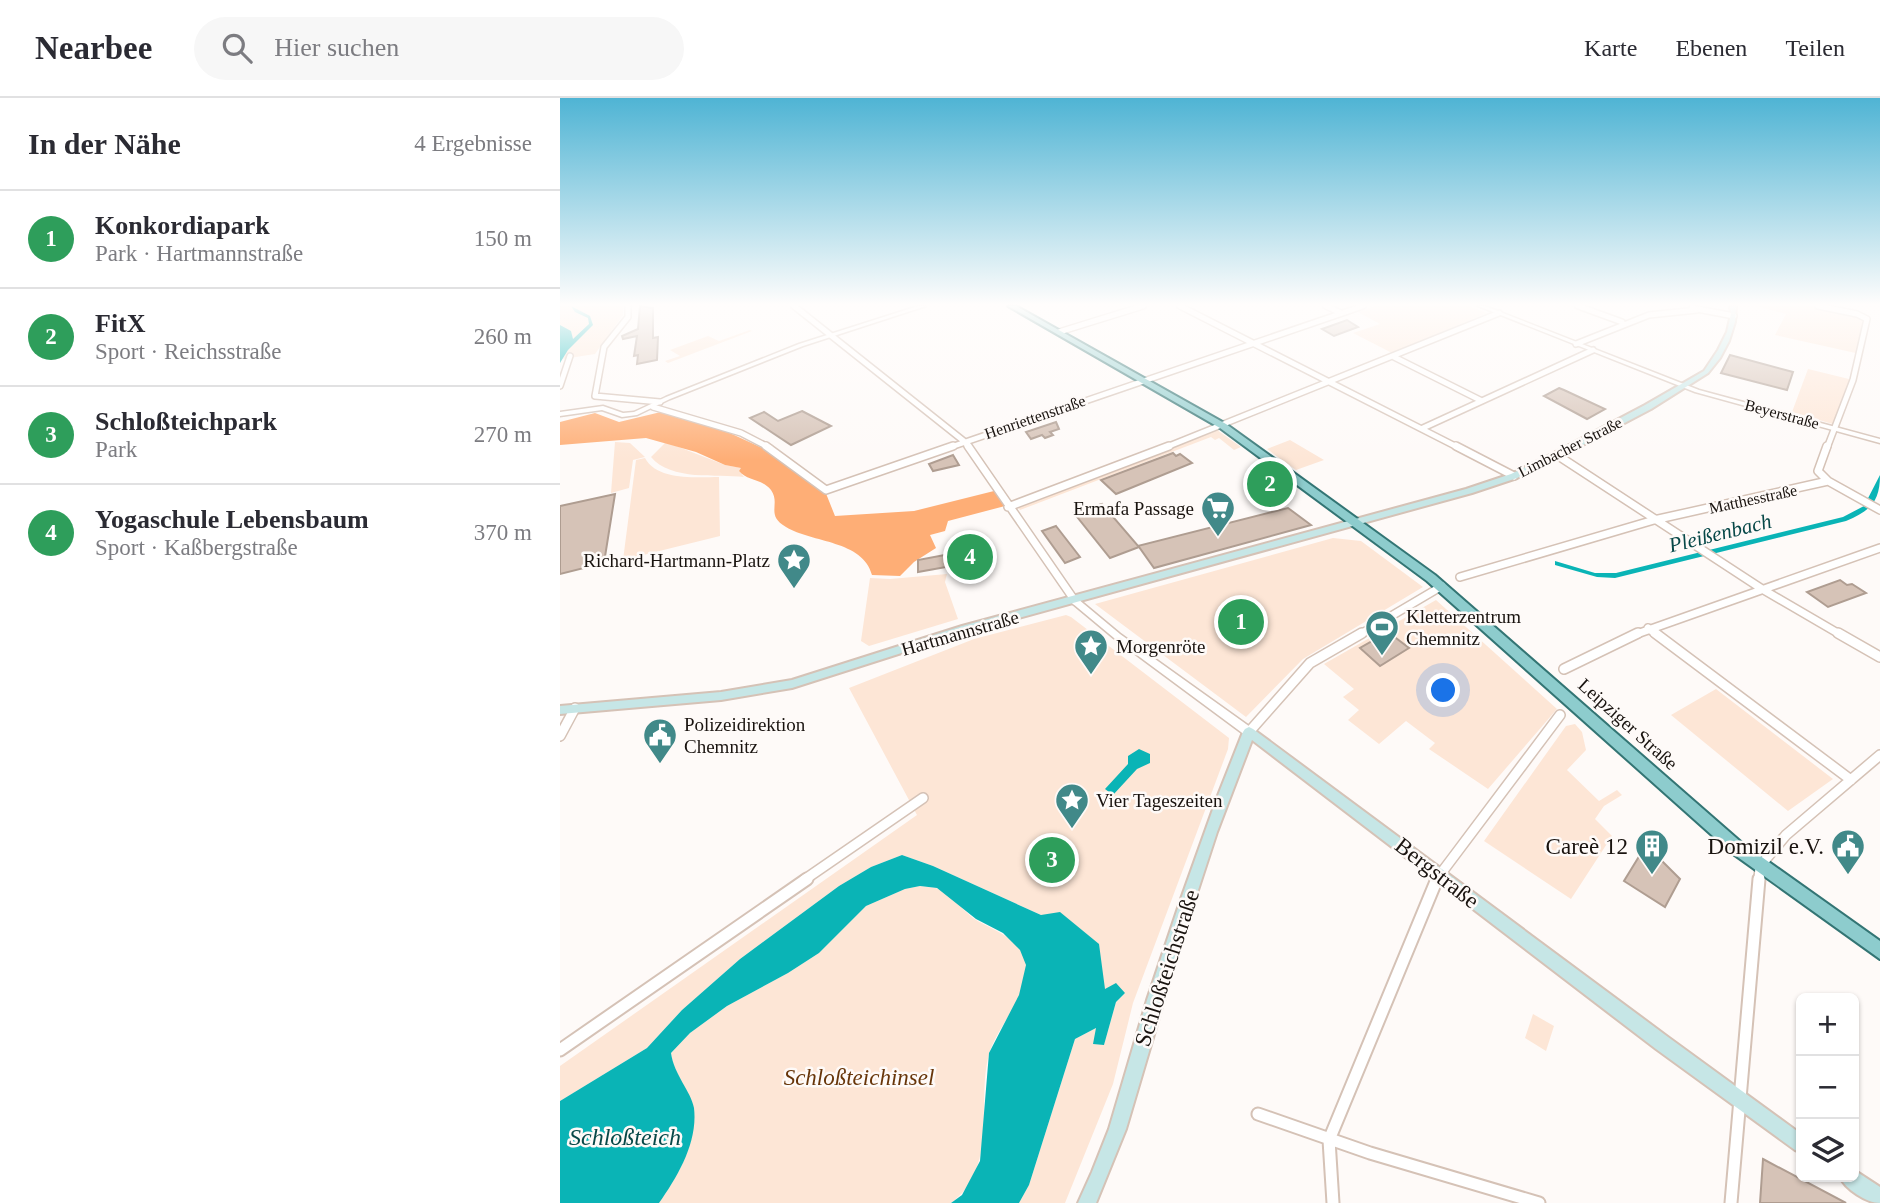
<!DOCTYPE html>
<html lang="de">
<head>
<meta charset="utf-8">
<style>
	body { margin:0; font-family:"Times New Roman",serif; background:#f7f7f7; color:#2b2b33 }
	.controls { position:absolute; right:21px; bottom:21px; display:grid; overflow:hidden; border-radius:10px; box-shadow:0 2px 5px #0004 }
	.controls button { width:63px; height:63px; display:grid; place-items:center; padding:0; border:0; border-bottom:2px solid #e1e1e2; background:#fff; color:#2b2b33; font:35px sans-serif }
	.you { position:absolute; left:884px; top:593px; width:24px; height:24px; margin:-18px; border:5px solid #fff; border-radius:50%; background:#1a73e8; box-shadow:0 0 0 10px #1a73e833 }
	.badge { display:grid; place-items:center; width:46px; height:46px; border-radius:50%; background:#7c3aed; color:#fff; font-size:23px; font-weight:700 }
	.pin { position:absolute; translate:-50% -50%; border:4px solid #fff; box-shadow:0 2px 7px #0006 }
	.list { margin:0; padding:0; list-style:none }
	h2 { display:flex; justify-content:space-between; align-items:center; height:91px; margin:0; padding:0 28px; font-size:30px }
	h2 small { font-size:23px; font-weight:400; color:#7c7c81 }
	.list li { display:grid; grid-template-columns:46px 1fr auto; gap:21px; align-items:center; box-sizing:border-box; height:98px; padding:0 28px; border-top:2px solid #e1e1e2 }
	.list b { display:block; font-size:26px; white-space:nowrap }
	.list p { margin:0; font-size:23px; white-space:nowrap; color:#7c7c81 }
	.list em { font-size:23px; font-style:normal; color:#7c7c81 }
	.icon { flex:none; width:38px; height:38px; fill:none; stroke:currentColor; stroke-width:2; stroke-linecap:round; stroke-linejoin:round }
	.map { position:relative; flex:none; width:1320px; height:1105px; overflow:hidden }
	header { display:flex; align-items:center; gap:42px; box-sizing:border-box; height:98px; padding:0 35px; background:#fff; border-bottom:2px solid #e1e1e2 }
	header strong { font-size:33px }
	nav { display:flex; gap:38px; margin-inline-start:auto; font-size:24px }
	.search { width:490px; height:63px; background:#f7f7f7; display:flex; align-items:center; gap:18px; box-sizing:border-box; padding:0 24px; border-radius:38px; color:#7c7c81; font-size:26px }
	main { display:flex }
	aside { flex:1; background:#fff }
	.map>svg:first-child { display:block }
</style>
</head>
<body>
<header>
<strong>Nearbee</strong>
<div class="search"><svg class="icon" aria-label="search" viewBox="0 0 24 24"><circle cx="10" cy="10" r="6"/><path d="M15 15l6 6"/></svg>Hier suchen</div>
<nav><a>Karte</a><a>Ebenen</a><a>Teilen</a></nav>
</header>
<main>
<aside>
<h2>In der Nähe<small>4 Ergebnisse</small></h2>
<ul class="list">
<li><span class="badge" style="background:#2e9e5b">1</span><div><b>Konkordiapark</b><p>Park · Hartmannstraße</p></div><em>150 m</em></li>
<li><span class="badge" style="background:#2e9e5b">2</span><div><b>FitX</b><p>Sport · Reichsstraße</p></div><em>260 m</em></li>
<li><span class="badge" style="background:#2e9e5b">3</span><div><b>Schloßteichpark</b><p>Park</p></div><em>270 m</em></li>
<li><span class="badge" style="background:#2e9e5b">4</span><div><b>Yogaschule Lebensbaum</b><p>Sport · Kaßbergstraße</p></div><em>370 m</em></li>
</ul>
</aside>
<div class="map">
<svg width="1320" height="1105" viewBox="0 0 1320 1105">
	<rect width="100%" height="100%" fill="#fefaf8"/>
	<!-- green -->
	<path fill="#fde6d6" d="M0,208H63V217L35,256L3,261L11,241L0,227Z
		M815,208H908L927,215L832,255L793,235L820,226L798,214Z
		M1196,208H1258L1306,219L1300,256L1215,237L1226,216Z
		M190,232L192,233L108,265L105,263L120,258L110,252L148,238L159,243Z
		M1248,271L1293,282L1276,327L1232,314Z
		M657,332L681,349L674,352L659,340L655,342L651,339L460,412L458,410Z
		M730,342L764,362L736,372L707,351Z
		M55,344L70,345L85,359L73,362L69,390L51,395Z
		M106,344L165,367L182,370L179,373L184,379C157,376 111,383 91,359Z
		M85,360C97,383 137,379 159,379L160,438L63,462L76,362Z
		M773,440L801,443L863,489L743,561L686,619L535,506Z
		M387,476L385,484L398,521L309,548L301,543L310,480L330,481Z
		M876,502L997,611L928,691L869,651L875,645L846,623L819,646L788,622L799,612L783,599L794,591L764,566Z
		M506,517L511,519L669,640L668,651L573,905L553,986L505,1105H459L469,1087L515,941L536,930L544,947L556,904L565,895L545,891L481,817L373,768L342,757L311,769L279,788L180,861L122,912L87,950L0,1003V968L357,717L289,590L414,541Z
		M1156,591L1273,681L1228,713L1111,617Z
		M1015,626L1022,634L1026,652L1007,672L1039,703L1057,692L1062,697L1044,708L1035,721L1052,738L1011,801L924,743L1006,628Z
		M360,788C365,789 371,789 376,790C389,795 402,811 413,820C431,832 465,841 466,868C468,899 437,928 429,956C416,1005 439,1070 391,1105H99C118,1078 138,1044 133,1010C131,995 114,977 111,955L130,935L167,908L228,875L259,855L306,808L345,791Z
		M973,916L994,928L986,953L965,940Z"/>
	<!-- forest -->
	<path fill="#feae76" d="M105,313L161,331L213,355L265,393L275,418L354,413L434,393L445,408L388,423L385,433L370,437L376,450L354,464L340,478L312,477C303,442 252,445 226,429C205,417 221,406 211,392C203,381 187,383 179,373L181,370L165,367L136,354L86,340L0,347V324L35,315L59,324Z"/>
	<!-- water -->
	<path fill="#0ab4b6" d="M11,208L30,218L33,227L8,252L0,265V227L11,233L13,241L29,226L28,220L15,214Z
		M1320,377C1320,404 1310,413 1286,423L1055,480L1037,479L995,467V463L1035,475H1056L1283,419L1304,408Z
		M579,651L590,656V665L577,671L553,697L545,691L568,666V658Z
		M342,757L373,768L481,817L500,814L539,846L545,891L556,885L565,895L556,904L544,947L533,946L536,930L515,941L469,1087L459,1105H391L402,1097L420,1063L429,955L459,897L466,867L460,852L443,835L416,821L377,790L360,788L345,791L306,808L259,855L228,875L167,908L130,935L111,955C114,977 131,993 134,1010C138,1044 118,1078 99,1105H0V1003L87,950L122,912L180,861L279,788L311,769Z"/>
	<!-- building -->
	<path fill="#d6c3b7" stroke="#af9d91" stroke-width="2" d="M80,208L93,210V240L98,239L97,262L77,266L78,257L74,258L77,238L63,241L62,238L78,231Z
		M787,222L798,229L774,238L762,231Z
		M1170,257L1233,274L1227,292L1161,275Z
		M999,290L1004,292L1045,311L1027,321L984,298Z
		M242,313L271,328L231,347L190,320L204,314L218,323Z
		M496,324L499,331L490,334L493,337L485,340L482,337L471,341L466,334Z
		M613,355L616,358L620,356L632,365L556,396L541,382Z
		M393,357L399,367L373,373L369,366Z
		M55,396L44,465L0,476V408Z
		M542,406L578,448L728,410L751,427L594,470L579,449L550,460L514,415Z
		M496,428L520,459L505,465L482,433Z
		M427,449L429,461L416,466L408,465L358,474V462Z
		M1280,482L1287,487L1292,486L1306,495L1268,509L1247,494Z
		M828,534L849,550L820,568L800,550Z
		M1086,747L1120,781L1105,809L1064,783Z
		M1203,1061L1286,1105H1200Z"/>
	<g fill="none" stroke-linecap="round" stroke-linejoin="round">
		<!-- minor-far3 casing -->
		<g stroke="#d5c2b6" stroke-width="8">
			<path id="minor-far3" d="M68,208V219L44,249L35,298L100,304
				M234,208L405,344L409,350
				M620,208L899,350
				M766,208L781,215
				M1018,208L1062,224
				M1258,208L1297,216L1307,221L1293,282L1267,350
				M1132,210L1174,218
				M499,234L583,208
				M1016,246L1089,217L1137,212
				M834,259L922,303
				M0,288L10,258
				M93,309L181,335L210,350
				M863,330L1033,252
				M388,350L803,208
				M604,350L939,215"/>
		</g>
		<!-- minor-far2 casing -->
		<g stroke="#d5c2b6" stroke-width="10">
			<path id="minor-far2" d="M206,348L266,392L393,348
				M408,348L515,503
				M896,348L954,378
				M1267,348L1258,373L1268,383L1320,412
				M997,357L1202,491L1281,537
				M448,409L609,348
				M900,479L1094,422L1268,383
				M1088,530L1097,537
				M799,537L882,488
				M1074,537L1320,450"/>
		</g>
		<!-- minor-far1 casing -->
		<g stroke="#d5c2b6" stroke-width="12">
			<path id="minor-far1" d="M1095,535L1291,682
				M1278,535L1320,559
				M1004,571L1078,535
				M689,634L750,565L802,535
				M0,638L15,610
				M244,782L363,700
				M876,782L1000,617
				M1199,782L1200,768L1226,737L1320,657"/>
		</g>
		<!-- minor casing -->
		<g stroke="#d5c2b6" stroke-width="15">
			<path id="minor" d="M0,952L247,781
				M698,1016L810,1055L979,1105
				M773,1105L769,1042L877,781
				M1171,1105L1199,781"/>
		</g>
		<!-- tertiary casing -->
		<g stroke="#d5c2b6" stroke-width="3">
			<path id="tertiary" d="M358,208H366L243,248L110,301L77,317L62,319L42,312L0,318V314L43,308L63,315L74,314L106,299L239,246Z
				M918,208H925L1139,292L1320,341V345L1135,294Z
				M515,500L518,501L560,536L693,631L694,634L693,637L689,638L685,637L554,540L512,505L510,503L512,501Z"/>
		</g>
		<!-- secondary casing -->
		<g stroke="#d5c2b6" stroke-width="4">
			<path id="secondary" d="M1170,208H1176L1175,224L1169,243L1160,260L1148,275L1091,311L1000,359L957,380L912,395L404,535L232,590L161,602L0,616V608L161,594L232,582L402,528L906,391L951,376L994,355L1085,307L1144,273L1158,252L1167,234L1171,216Z
				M689,629L693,631L1108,939L1241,1036V1054L1235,1052L1096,951L692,642L657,734L624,835L566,1031L536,1105H518L532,1074L549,1031L587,902L621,801L657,700L683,634L685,631Z
				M1294,1072L1320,1089V1105C1307,1105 1285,1091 1280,1079H1294Z"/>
		</g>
		<!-- primary casing -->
		<g stroke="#337574" stroke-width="4">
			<path id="primary" d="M448,208H456L666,326L875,477L1182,745L1320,843V861L1172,755L867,483L660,330Z"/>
		</g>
		<!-- minor-far3 -->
		<use href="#minor-far3" stroke="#fff" stroke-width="5"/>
		<!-- minor-far2 -->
		<use href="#minor-far2" stroke="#fff" stroke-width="7"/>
		<!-- minor-far1 -->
		<use href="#minor-far1" stroke="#fff" stroke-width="9"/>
		<!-- minor -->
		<use href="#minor" stroke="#fff" stroke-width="11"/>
		<!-- tertiary -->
		<use href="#tertiary" fill="#fff" fill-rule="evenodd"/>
		<!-- secondary -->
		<use href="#secondary" fill="#c6e6e6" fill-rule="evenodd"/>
		<!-- primary -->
		<use href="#primary" fill="#8dcccd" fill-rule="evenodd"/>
	</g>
	<!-- sky -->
	<linearGradient id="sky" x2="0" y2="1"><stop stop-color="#4fb4d4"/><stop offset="0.57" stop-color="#fffdfc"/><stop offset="1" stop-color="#fffdfc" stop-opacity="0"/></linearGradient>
	<rect width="1320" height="362" fill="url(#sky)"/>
	<!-- icons -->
	<defs>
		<g id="supermarket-pin" transform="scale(1.75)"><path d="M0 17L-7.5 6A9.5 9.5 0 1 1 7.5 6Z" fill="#418989" stroke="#fefaf8"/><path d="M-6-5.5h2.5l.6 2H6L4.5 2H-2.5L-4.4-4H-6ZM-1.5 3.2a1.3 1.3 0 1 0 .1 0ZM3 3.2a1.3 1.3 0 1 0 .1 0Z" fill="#fff"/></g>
		<g id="sight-pin" transform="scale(1.75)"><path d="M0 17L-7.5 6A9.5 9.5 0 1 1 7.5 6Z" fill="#418989" stroke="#fefaf8"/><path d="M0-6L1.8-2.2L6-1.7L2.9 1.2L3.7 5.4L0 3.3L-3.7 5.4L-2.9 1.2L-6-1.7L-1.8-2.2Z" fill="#fff"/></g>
		<g id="stadium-pin" transform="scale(1.75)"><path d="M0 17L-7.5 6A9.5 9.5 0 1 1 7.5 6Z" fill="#418989" stroke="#fefaf8"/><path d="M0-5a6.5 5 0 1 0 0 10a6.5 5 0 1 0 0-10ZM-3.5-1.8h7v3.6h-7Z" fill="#fff"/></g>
		<g id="civic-pin" transform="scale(1.75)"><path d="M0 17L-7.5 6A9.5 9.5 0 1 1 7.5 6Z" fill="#418989" stroke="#fefaf8"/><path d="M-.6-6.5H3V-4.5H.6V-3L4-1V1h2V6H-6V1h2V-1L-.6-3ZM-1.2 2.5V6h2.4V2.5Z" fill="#fff"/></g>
		<g id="building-pin" transform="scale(1.75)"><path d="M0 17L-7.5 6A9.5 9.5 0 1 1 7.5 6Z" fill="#418989" stroke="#fefaf8"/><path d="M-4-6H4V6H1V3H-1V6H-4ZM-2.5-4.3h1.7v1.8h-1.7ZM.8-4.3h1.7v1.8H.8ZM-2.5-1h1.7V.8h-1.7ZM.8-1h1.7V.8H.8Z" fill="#fff"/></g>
	</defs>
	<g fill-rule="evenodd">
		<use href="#supermarket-pin" x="658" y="410"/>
		<use href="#sight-pin" x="234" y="462"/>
		<use href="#stadium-pin" x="822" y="529"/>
		<use href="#sight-pin" x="531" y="548"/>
		<use href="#civic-pin" x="100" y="637"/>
		<use href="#sight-pin" x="512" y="702"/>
		<use href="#building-pin" x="1092" y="748"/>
		<use href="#civic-pin" x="1288" y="748"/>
	</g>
	<g text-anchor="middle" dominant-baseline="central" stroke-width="5" stroke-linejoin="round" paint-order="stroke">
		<!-- far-street labels -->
		<g font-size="16" fill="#19130f" stroke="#fefaf8">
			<text transform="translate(1222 316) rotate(15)">Beyerstraße</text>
			<text transform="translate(475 319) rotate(-19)">Henriettenstraße</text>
			<text transform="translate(1010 349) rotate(-27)">Limbacher Straße</text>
			<text transform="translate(1193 401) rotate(-12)">Matthesstraße</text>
		</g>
		<!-- poi labels -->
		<g font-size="19" fill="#19130f" stroke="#fefaf8" text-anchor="start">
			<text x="634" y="410" text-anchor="end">Ermafa Passage</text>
			<text x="210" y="462" text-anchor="end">Richard-Hartmann-Platz</text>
			<text x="846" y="518">Kletterzentrum<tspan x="846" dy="22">Chemnitz</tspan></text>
			<text x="556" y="548">Morgenröte</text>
			<text x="124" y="626">Polizeidirektion<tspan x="124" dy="22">Chemnitz</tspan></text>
			<text x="536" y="702">Vier Tageszeiten</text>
		</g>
		<!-- street labels -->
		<g font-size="19" fill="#19130f" stroke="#fefaf8">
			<text transform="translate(400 535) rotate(-16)">Hartmannstraße</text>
			<text transform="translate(1068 626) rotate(42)">Leipziger Straße</text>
		</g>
		<!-- water labels -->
		<g font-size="21" font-style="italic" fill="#074848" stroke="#fefaf8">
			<text transform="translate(1160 435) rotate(-14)">Pleißenbach</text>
		</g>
		<!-- near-poi labels -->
		<g font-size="23" fill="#19130f" stroke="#fefaf8" text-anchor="end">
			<text x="1068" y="748">Careè 12</text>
			<text x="1264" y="748">Domizil e.V.</text>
		</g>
		<!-- near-street labels -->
		<g font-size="23" fill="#19130f" stroke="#fefaf8">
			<text transform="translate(877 775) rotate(38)">Bergstraße</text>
			<text transform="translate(607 870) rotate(-72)">Schloßteichstraße</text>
		</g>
		<!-- near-park labels -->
		<g font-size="23" font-style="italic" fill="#68360a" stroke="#fefaf8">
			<text x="299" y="979">Schloßteichinsel</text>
		</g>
		<!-- near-water labels -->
		<g font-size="24" font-style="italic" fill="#074848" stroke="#fefaf8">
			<text x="65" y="1039">Schloßteich</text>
		</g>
	</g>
</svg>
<div class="controls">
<button>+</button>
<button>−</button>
<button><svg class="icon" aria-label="layers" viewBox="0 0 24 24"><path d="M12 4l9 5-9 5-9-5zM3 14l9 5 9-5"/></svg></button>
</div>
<div class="you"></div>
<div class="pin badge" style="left:681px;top:524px;background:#2e9e5b">1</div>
<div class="pin badge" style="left:710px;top:386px;background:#2e9e5b">2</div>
<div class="pin badge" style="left:492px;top:762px;background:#2e9e5b">3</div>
<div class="pin badge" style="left:410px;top:459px;background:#2e9e5b">4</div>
</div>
</main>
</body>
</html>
